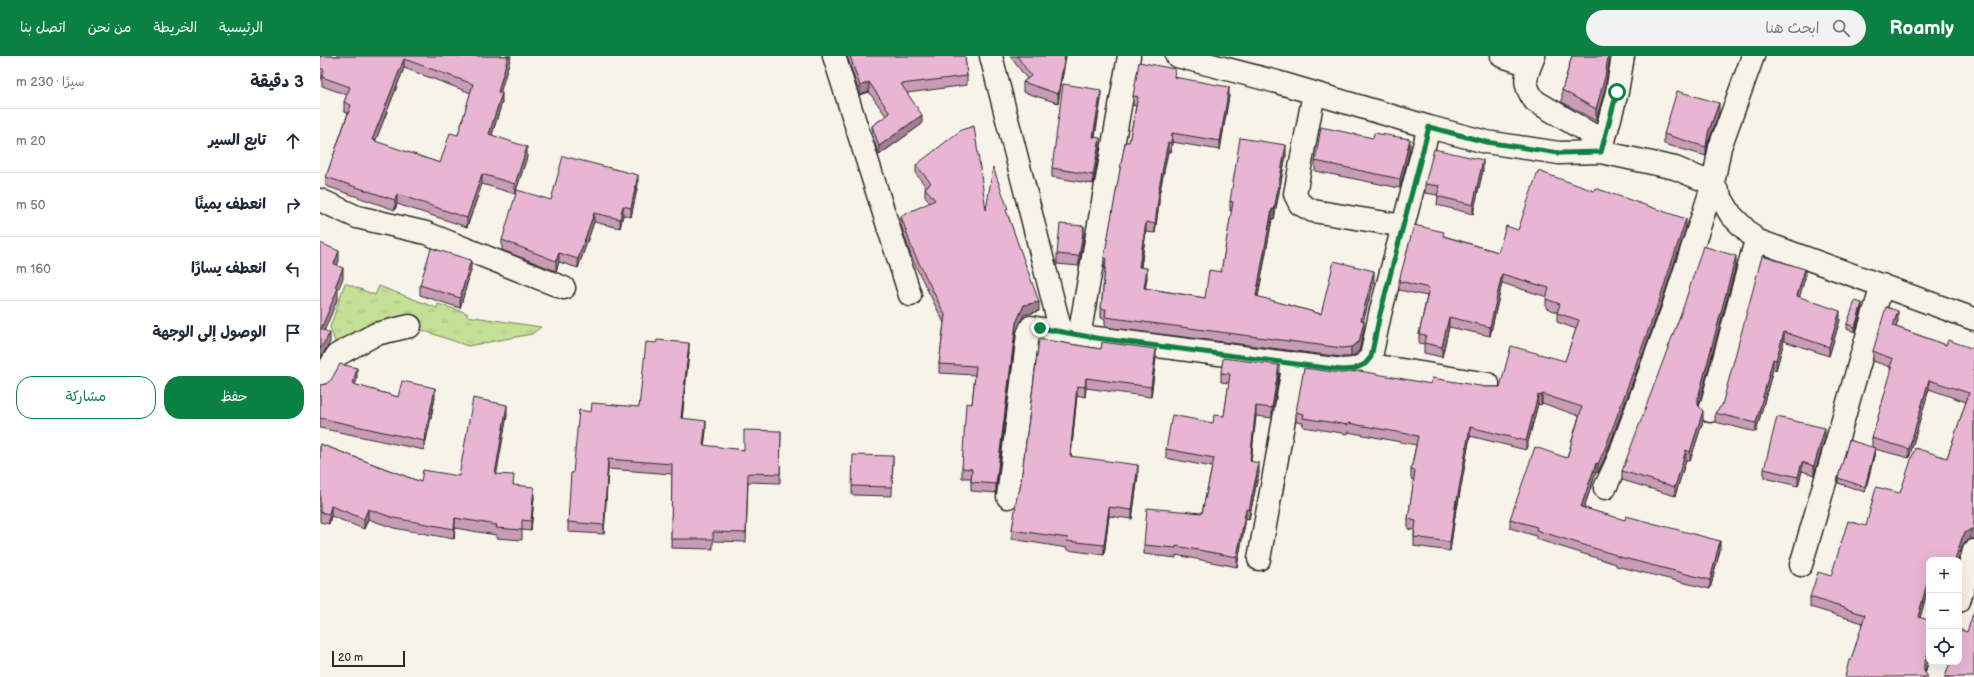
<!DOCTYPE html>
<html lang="ar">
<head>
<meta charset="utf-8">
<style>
	body { margin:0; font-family:"Balsamiq Sans","Playpen Sans Arabic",sans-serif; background:#f2f2f3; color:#1f2937; direction:rtl }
	.controls { position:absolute; right:12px; bottom:12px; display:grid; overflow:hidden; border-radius:8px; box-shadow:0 4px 16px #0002 }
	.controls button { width:36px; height:36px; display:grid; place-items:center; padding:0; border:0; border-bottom:1px solid #e0e1e3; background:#fff; color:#1f2937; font:20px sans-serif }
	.scale { position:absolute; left:12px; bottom:10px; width:73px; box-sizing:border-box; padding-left:4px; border:2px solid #2b2b2b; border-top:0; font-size:11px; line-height:14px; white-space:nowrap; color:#2b2b2b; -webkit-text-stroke:3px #f7f3e8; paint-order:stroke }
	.stop { position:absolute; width:12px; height:12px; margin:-9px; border:3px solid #0b8043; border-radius:50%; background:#fff }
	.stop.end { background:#0b8043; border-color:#fff; box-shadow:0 1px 4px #0008 }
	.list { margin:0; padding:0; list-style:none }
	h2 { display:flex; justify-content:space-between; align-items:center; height:52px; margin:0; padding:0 16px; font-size:17px }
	h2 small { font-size:13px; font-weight:400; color:#747a83 }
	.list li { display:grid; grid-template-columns:26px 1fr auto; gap:12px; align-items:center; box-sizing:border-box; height:64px; padding:0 16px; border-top:1px solid #e0e1e3 }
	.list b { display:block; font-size:15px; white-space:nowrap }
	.list em { font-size:13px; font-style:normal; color:#747a83 }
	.actions { display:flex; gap:8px; padding:12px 16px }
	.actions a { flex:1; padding:9px 0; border:1px solid #0b8043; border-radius:16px; text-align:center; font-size:14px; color:#0b8043 }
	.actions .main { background:#0b8043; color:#fff }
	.icon { flex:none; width:22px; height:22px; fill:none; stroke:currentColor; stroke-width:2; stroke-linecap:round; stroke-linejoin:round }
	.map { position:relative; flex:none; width:1654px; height:621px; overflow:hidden; direction:ltr }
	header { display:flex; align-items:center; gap:24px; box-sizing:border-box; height:56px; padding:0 20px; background:#0b8043; color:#fff }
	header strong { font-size:19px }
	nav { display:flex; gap:22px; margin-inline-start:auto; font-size:14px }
	.search { width:280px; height:36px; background:#f2f2f3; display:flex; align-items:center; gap:10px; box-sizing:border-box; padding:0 14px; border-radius:22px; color:#747a83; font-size:15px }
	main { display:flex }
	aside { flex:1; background:#fff }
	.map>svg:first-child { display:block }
</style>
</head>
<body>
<header>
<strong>Roamly</strong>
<div class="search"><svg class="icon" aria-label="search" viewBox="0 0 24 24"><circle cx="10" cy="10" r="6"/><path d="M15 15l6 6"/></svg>ابحث هنا</div>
<nav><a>الرئيسية</a><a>الخريطة</a><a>من نحن</a><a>اتصل بنا</a></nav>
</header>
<main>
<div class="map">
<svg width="1654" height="621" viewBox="0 0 1654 621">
	<defs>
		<pattern id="grass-tufts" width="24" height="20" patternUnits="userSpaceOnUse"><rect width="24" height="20" fill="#c4df96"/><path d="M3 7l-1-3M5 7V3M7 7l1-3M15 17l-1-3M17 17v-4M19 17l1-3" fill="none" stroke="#a9c081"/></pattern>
	</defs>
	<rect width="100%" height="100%" fill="#f7f3e8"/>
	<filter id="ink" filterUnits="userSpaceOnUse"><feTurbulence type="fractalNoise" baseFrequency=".025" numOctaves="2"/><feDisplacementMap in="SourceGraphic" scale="8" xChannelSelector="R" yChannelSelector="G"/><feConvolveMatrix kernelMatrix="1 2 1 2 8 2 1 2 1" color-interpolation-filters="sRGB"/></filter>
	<g filter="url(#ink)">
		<!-- grass -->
		<path fill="url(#grass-tufts)" stroke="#788560" d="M25,227L55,239L59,230L117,252L118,248L144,256L147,257V260L221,271L212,278L148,290L90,270L17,292L10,271Z"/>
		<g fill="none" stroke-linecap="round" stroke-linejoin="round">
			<!-- minor casing -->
			<g stroke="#2b2b2b" stroke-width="25">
				<path id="minor" d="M514,0L590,239
					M671,0L741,276
					M857,0L957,26L1109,71
					M1182,0L1210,9
					M1214,0C1206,20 1201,26 1215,45L1283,85
					M994,37L975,138L980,148L993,155L1084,170
					M1281,96L1297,36L1303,0
					M0,144L37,161L106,177L244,232
					M759,280L809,0
					M1045,308L1168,328
					M0,327L17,299L56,278L90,270
					M1390,355L1436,184
					M1285,432L1298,404L1352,255L1393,128L1400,91L1433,0
					M688,441L708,278L711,271L776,282L1022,314L1034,313L1045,308L1051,301L1060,258L1109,71L1166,86L1239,97L1281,96L1355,112L1393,128L1411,159L1436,184L1654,263
					M939,503L974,307
					M1481,509L1562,229
					M1639,545L1654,495
					M1616,621L1620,606"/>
			</g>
			<!-- minor -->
			<use href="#minor" stroke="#f7f3e8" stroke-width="22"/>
		</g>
		<!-- wall -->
		<path fill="#c89cb5" stroke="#2b2b2b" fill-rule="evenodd" d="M0,0H191L180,36L182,46L172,79L207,101L195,138L162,128L147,171L77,148L75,154L6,130V121L28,57L24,56V46L27,39L2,30V22H0ZM84,12L151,37L138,79L120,107L55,86Z
			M527,0H645L647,20V29L587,37L602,68L559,99L552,79V70L566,60L549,36L540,39Z
			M690,0H746L738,47L703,36V26L707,23Z
			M1252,0H1290L1285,33L1276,65L1242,46V34Z
			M855,21L909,40L900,94L852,86L851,96H848L839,139V147L835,177L826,176L821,211L827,222L825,232L885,242L901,216L912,155H910V145L966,99L954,163H952L938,241L1001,258L1054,225L1043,265L1044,274L1039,295L1031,301H1022L785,271V263L781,262V253L785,212H784V202L809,86L816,50L813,49V40Z
			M781,44L775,81L780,91L773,128L732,121V112Z
			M1399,57L1388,87L1386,100L1344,88V78Z
			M1090,93L1080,132L995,115V105Z
			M596,109L666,154L688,159L719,255L704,259L696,276L676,437L651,435V422H642V412L652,348L655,319L619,317V308L624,267L592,203L581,169V160L610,147L605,141V132L606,131L596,118Z
			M1163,114L1153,158L1117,149L1118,139L1105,137V128Z
			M318,128L311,161L303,159L300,172L274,166L258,212L239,206L236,215L182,194V184L231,144Z
			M1366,172L1340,251L1286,399L1278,417L1276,416L1264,452L1400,494L1390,533L1296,510V508L1216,483V480L1190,472V463L1247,402L1259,360L1222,347L1221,349L1218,348L1206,394L1150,380L1137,453H1136L1130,495L1094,490V474L1088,473V463L1094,424L1091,423V414L1096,389L1028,376V378L983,371V367L976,366V356L1111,328L1166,331H1180L1245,305L1256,273L1237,266V256L1226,252V243L1227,241L1182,227L1170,280L1129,271L1122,301L1104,297V288L1099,287V278L1107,240L1079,234V225L1124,180L1178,196L1198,174Z
			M764,180L759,210L737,208V198Z
			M1416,209L1378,350L1383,365L1370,405L1366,404L1355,440L1302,424V415Z
			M151,214L140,252L100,239V229Z
			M1485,222L1479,241L1520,264L1509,300L1464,285L1456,314L1453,313L1436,376L1395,366V357L1402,349Z
			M1542,252L1535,276L1527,273V268Z
			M1578,265L1576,271L1626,289L1654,293V483H1651L1645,486L1642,491L1609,504V529L1600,561L1609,604L1605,616L1531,604L1543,567L1490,551V541L1511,520L1546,470L1580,437L1627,402L1646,346L1609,333L1589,402L1555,393V396L1545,436L1518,427V422L1552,391V382L1570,321V311L1553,305V295Z
			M719,283L836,302L831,341L766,332L765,341L757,339L751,400L818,419L812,463L789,460L784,499L747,494V492L692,483V474L700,433Z
			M369,296L362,363L386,374L384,390L424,394L461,375L460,427L428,426L426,486L393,485V493L351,492L352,418L288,413L284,478L248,476V466L253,417L271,356L319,351Z
			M901,317L959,318L952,362L936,360L931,405L939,416L929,463L926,462L917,511L856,499V502L824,498V489L882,457L892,411L846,402V393L893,367L904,360L909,327L901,326Z
			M37,322L35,329L78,341L115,342L104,394L0,372V329Z
			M187,359L176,418L194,429L214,441L211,475L202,474V484L176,482V479L135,472L134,483L74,472L48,463L44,473L11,460L9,468L0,466V388L101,426L139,420Z
			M1505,382L1494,419L1482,415L1478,430L1444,422V413Z
			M573,400L572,440L532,439V430Z"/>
		<!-- shaded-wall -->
		<path fill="#a27f94" stroke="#2b2b2b" d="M188,0H191L178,45V36Z
			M745,0H746L738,47V38Z
			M1288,0H1290L1285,33L1276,65V53Z
			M84,3V12L52,94V84Z
			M549,26V36L540,39V30Z
			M909,31V40L900,94V85Z
			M781,34V44L773,90V81Z
			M182,37V46L169,88V78Z
			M1399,47V57L1388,87L1386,100V91L1388,77Z
			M602,59V68L559,99V90Z
			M852,77V86L851,96V87Z
			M780,82V91L773,128V119Z
			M1090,83V93L1080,132V123Z
			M848,86V96L839,139V147L835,177V168L838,137Z
			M966,89V99L954,163V154Z
			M207,91V101L195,138V128Z
			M1163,104V114L1153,158V149Z
			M162,118V128L147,171V162Z
			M318,119V128L311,161V152Z
			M77,138V148L75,154V144Z
			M303,150V159L300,172V163Z
			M952,153V163L936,250V240Z
			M274,157V166L258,212V203Z
			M1366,163V172L1340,251L1286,399L1278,417V408Z
			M826,166V176L819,221V211Z
			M764,170V180L759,210V200Z
			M19,195V205L14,218V208Z
			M239,197V206L236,215V205Z
			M1416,200V209L1378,352V342Z
			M151,204V214L140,252V242Z
			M23,212V222L18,234V242L1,283V273L15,231Z
			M827,212V222L824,241V232Z
			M1485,213V222L1477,250V240Z
			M1054,215V225L1041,274V264Z
			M1182,218V227L1170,280V271Z
			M719,246V255L704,259L696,276L676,437V428L696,267L704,249Z
			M1542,247V252L1535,276V271Z
			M1520,255V264L1509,300V291Z
			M1578,255V265L1573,280V270Z
			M1129,261V271L1122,301V291Z
			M1044,265V274L1039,295L1031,301V291Z
			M1464,276V285L1456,314V304Z
			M10,277V286L0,303V293Z
			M369,287V296L361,372V362Z
			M836,293V302L831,341V331Z
			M1453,303V313L1436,376V367Z
			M959,309V318L952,362V352Z
			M37,312V322L33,338V328Z
			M766,322V332L765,341V331Z
			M1609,324V333L1589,402V393Z
			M757,330V339L750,409V400Z
			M115,332V342L104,394V385Z
			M1222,338V347L1221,349V340Z
			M1218,339V348L1206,394V385Z
			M187,349V359L175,427V418Z
			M936,350V360L930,414V405Z
			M1383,355V365L1370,405V396Z
			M386,365V374L383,399V389Z
			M1150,371V380L1137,453V444Z
			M1505,372V382L1494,419V410Z
			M1555,392V396L1545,436V431Z
			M1366,394V404L1355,440V431Z
			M288,403V413L284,478V469Z
			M1482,406V415L1478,430V421Z
			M939,407V416L929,463V454Z
			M1276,407V416L1261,460V451Z
			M818,409V419L812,463V454Z
			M214,431V441L211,475V465Z
			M1136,444V453L1130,495V486Z
			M11,450V460L9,468V458Z
			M789,451V460L784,499V489Z
			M48,453V463L44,473V463Z
			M926,453V462L917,511V501Z
			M135,462V472L134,483V473Z
			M1651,473V483L1645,486L1642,491L1638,504H1635L1642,482L1645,477Z
			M1400,485V494L1390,533V524Z
			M1609,520V529L1598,570V561Z
			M1609,594V604L1604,618V608Z"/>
		<!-- building -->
		<path fill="#e8b5d3" stroke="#2b2b2b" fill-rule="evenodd" d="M0,0H188L178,36L182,37L169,78L207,91L195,128L162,118L147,162L77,138L75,144L6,121L31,49L24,46L30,31L2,21L4,14L0,12ZM84,3L153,28L138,79L130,77L120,107L52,84Z
			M530,0H645L647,20L581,28L602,59L559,90L552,70L570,57L549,26L540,30Z
			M697,0H745L738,38L703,26L711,20Z
			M1252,0H1288L1285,21L1276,53L1242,34Z
			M819,6L855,13L854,21L909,31L900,85L852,77L851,87L848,86L838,137H839L835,168L826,166L819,211L827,212L824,232L885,242L889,214L901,216L913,146L910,145L920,82L966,89L954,154L952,153L936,240L1001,258L1014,205L1054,215L1041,264L1044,265L1039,286L1031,291L1022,292L785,261L786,253H781L786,203L784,202L805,86H809L818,41L813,40Z
			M743,28L781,34L773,81L780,82L773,119L732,112Z
			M1357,35L1399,47L1388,77L1386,91L1344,78Z
			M654,70L666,154L673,111L688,153L686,154L719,246L704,249L696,267L676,428L651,426L652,413L642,412L646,347L652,348L656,310L619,308L625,259L592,193L581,160L615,144L605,132L611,127L596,109L641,74Z
			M1001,71L1053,82L1054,77L1090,83L1080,123L995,105Z
			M1114,93L1163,104L1153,149L1117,140L1120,130L1105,128Z
			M243,100L318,119L311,152L303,150L300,163L274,157L258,203L239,197L236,205L182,184L197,134L231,144Z
			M1218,115L1274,135L1275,132L1366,163L1340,242L1286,390L1278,408L1276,407L1261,451L1305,464L1306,460L1400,485L1390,524L1296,500V499L1216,474L1217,471L1190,463L1215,391L1247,402L1262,351L1222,338L1221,340L1218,339L1206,385L1150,371L1137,444H1136L1130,486L1094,481L1096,465L1088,463L1095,415L1091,414L1098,380L1028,367V369L983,362L984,358L976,356L984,312L1021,317L1040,315L1111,328L1112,322L1166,331H1180L1191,290L1245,305L1259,264L1237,257L1240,248L1226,243L1229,232L1182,218L1170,271L1129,261L1122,291L1104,287L1106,279L1099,278L1109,232L1079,225L1094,169L1124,176L1123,180L1178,196L1186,170L1198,174Z
			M740,168L764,170L759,200L737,198Z
			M0,187L19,195L14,208L23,212L15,231L18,232L1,273L10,277L0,293Z
			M1383,190L1416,200L1378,342V349L1383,355L1370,396L1366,394L1355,431L1302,415L1364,249Z
			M111,192L151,204L140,242L100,229Z
			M1442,200L1485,213L1477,240L1520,255L1509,291L1464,276L1456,304L1453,303L1436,367L1395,357L1402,349Z
			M1535,245L1542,247L1535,271L1527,268Z
			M1566,251L1578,255L1573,270L1626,289L1628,284L1654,293V474L1651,473L1645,477L1642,482L1635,504H1609V520L1598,561L1609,564V594L1604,608V615L1608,621H1525L1529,604H1531L1545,559L1490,541L1498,516L1511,520L1528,465L1546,470L1556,431L1580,437L1595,392L1627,402L1649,337L1609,324L1589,393L1552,382L1572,312L1570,311L1573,303L1553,295Z
			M719,283L781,293L782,286L836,293L831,331L766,322L765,331L757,330L750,400L818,409L812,454L789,451L784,489L747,485L748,482L692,474L697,440L700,433Z
			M337,284L369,287L361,362L386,365L383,389L424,394V374L461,375L460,418L428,417L426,477L393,476V483H351L352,408L288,403L284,469L248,466L251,417H253L259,354L271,356L272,347L319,351L326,286L336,287Z
			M903,302L959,309L952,352L936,350L930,405L939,407L929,454L926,453L917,501L856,490V492L824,489L827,452L882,457L894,402L846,393L852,359L893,367L894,359L904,360L910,318L901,317Z
			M20,308L37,312L33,328L78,341L82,325L115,332L104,385L0,362V329L6,328L11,324Z
			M153,342L187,349L175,418L194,419L193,429L214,431L211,465L202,464V474L176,472L177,469L135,462L134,473L74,462L48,453L44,463L11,450L9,458L0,456V388L101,426L103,414L139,420Z
			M1457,361L1505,372L1494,410L1482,406L1478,421L1444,413Z
			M1529,384L1555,392L1545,431L1518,422Z
			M533,399L573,400L572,431L532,430Z
			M1654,555V621H1624H1625L1630,606H1639V573L1647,576Z"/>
	</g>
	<g fill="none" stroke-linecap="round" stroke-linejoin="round" filter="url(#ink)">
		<!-- route -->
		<path stroke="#0b8043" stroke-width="5" d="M720,272L776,282L1022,314L1034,313L1045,308L1051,301L1060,258L1109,71L1166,86L1239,97L1281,96L1297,36"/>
	</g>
</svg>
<div class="controls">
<button>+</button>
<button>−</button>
<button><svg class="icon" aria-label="locate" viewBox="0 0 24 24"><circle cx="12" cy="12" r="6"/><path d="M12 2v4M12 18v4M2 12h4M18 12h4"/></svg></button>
</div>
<div class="scale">20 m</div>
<div class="stop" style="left:1297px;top:36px"></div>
<div class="stop end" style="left:720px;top:272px"></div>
</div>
<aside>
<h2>3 دقيقة<small>سيرًا · 230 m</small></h2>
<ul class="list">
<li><svg class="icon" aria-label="ahead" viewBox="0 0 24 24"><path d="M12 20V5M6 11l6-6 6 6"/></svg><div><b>تابع السير</b></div><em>20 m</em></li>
<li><svg class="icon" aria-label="right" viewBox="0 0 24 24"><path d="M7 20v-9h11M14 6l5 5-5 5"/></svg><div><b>انعطف يمينًا</b></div><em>50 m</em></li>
<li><svg class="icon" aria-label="left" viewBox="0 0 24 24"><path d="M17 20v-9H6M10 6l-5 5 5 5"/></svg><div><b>انعطف يسارًا</b></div><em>160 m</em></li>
<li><svg class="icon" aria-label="arrive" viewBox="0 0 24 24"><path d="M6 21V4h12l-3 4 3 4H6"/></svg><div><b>الوصول إلى الوجهة</b></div></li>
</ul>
<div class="actions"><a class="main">حفظ</a><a>مشاركة</a></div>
</aside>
</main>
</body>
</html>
